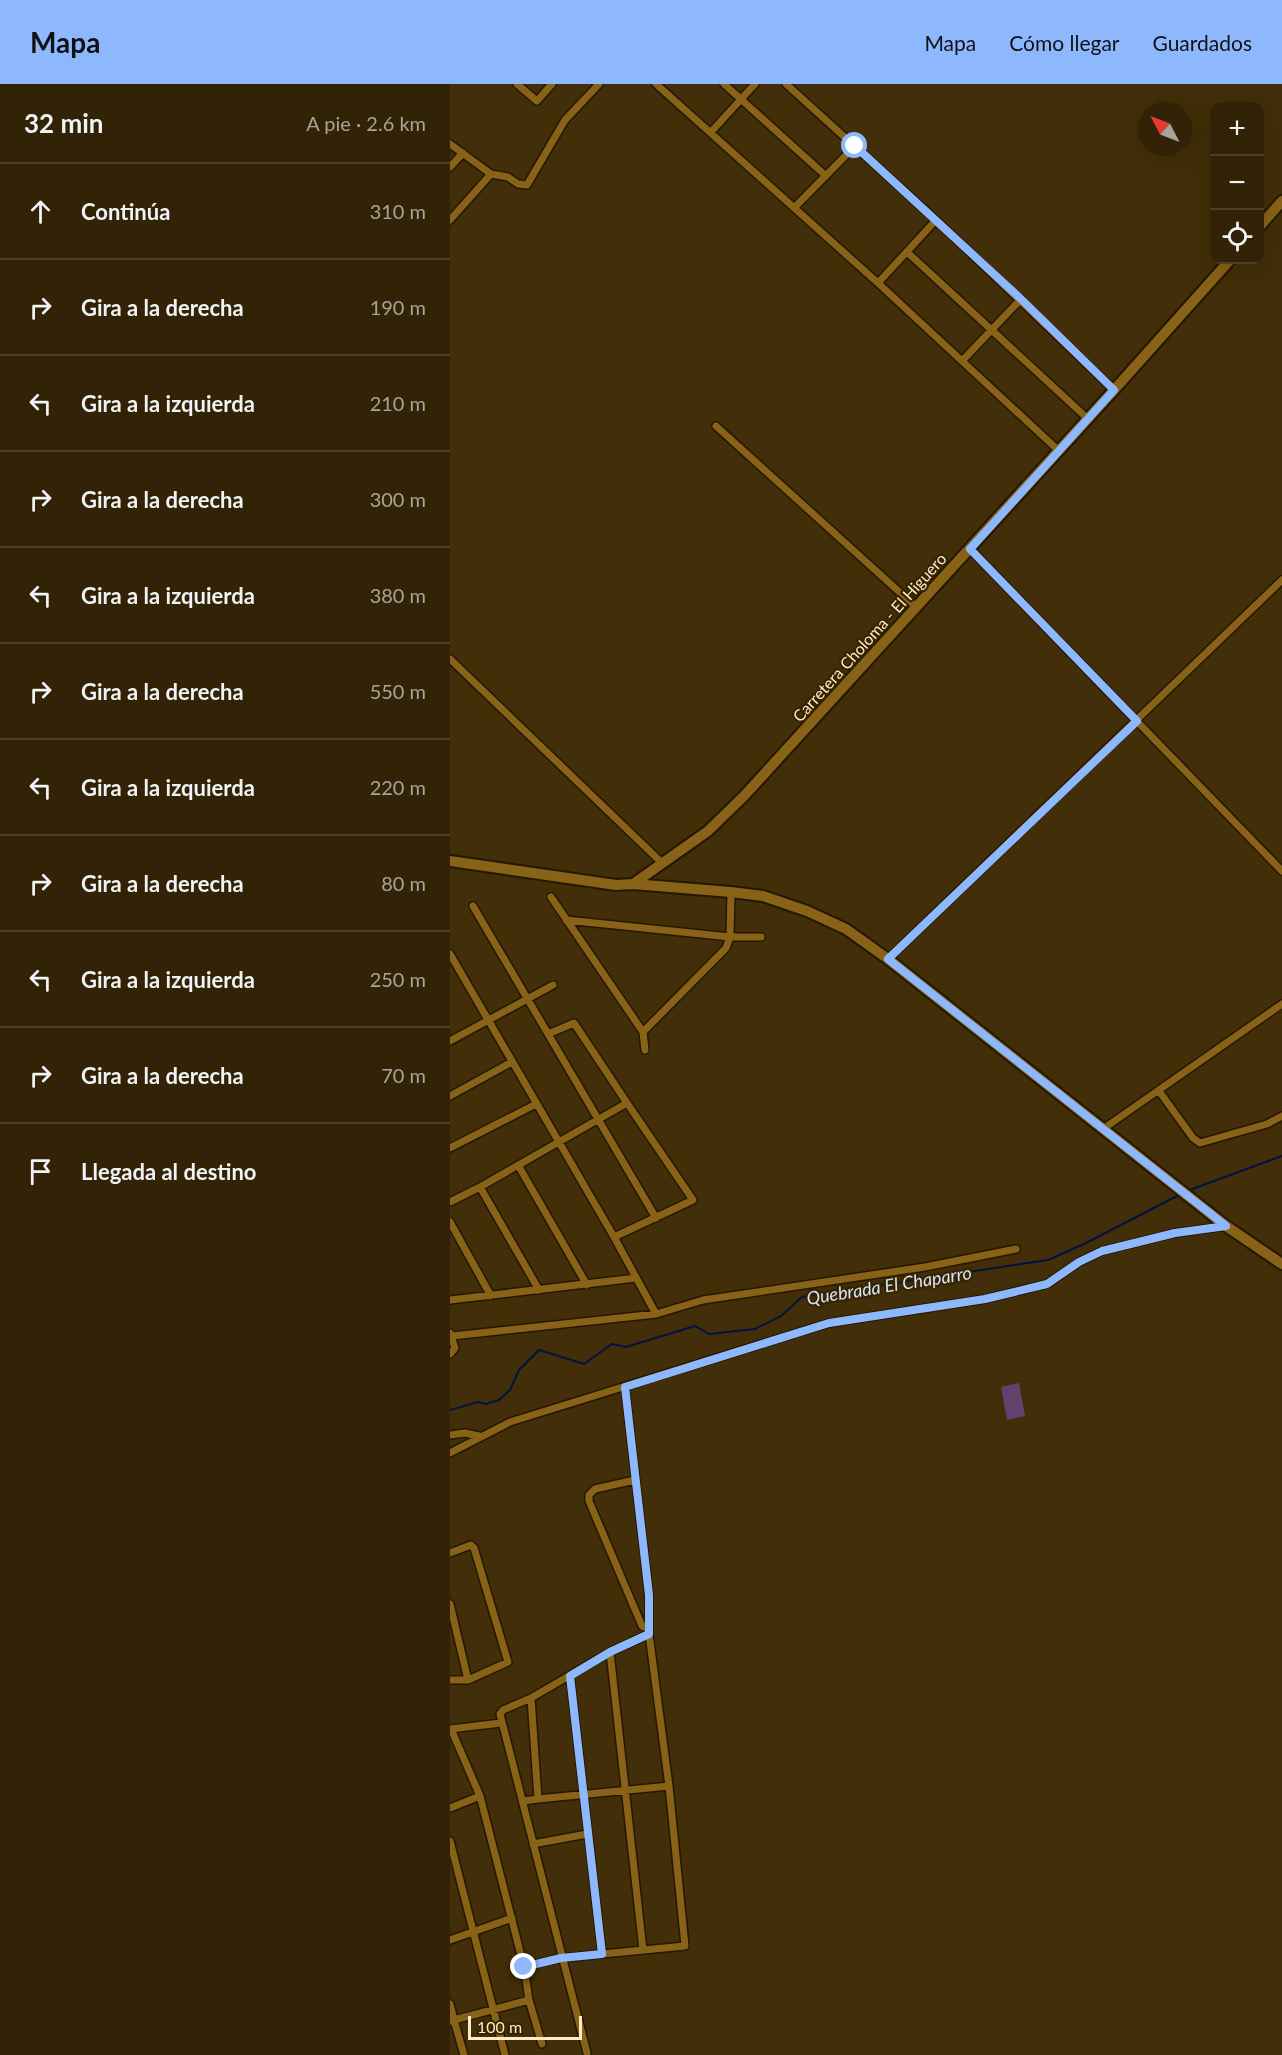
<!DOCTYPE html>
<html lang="es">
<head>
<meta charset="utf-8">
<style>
	body { margin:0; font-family:Lato,sans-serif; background:#3a2a10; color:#f1f3f6 }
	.controls { position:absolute; right:18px; top:18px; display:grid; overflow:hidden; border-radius:12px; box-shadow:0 6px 24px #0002 }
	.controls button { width:54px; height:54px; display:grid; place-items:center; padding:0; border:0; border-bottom:2px solid #4d3f28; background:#322206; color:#f1f3f6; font:30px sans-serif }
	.compass { position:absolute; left:688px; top:18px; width:54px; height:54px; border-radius:50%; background:#322206; box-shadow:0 6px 24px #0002; rotate:312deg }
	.scale { position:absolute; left:18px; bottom:15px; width:114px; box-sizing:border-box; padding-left:6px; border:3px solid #feeac8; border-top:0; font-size:16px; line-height:21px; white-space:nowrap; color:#feeac8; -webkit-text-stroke:4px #372400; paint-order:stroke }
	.stop { position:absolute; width:18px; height:18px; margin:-14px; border:4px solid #8eb8fd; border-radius:50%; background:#fff }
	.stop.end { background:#8eb8fd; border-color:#fff; box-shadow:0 2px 6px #0008 }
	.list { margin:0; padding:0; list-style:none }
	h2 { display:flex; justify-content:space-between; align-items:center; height:78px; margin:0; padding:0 24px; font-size:26px }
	h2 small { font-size:20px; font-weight:400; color:#a8a49b }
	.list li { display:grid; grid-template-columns:39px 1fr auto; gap:18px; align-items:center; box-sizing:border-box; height:96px; padding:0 24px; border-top:2px solid #4d3f28 }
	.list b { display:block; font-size:22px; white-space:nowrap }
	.list em { font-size:20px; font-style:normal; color:#a8a49b }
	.icon { flex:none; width:33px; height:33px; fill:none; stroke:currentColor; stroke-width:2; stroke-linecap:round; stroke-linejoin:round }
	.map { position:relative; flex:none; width:832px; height:1971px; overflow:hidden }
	header { display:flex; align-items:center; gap:36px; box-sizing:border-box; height:84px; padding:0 30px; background:#8eb8fd; color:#111 }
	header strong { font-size:28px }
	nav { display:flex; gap:33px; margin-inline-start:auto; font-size:21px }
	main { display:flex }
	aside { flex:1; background:#322206 }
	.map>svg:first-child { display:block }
</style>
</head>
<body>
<header>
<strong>Mapa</strong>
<nav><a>Mapa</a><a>Cómo llegar</a><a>Guardados</a></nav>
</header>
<main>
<aside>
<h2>32 min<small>A pie · 2.6 km</small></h2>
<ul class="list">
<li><svg class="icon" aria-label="ahead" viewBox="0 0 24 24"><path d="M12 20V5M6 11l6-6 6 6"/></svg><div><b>Continúa</b></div><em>310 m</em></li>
<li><svg class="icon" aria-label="right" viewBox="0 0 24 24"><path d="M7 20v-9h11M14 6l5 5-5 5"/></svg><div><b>Gira a la derecha</b></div><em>190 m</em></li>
<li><svg class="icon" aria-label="left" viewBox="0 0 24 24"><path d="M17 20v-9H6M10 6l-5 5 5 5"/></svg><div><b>Gira a la izquierda</b></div><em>210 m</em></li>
<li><svg class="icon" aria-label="right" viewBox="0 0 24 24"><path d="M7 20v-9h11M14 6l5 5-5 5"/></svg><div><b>Gira a la derecha</b></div><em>300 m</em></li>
<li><svg class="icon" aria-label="left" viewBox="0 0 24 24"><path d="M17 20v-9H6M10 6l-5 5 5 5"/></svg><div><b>Gira a la izquierda</b></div><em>380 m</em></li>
<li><svg class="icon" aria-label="right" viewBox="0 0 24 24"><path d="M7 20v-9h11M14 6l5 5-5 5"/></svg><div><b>Gira a la derecha</b></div><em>550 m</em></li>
<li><svg class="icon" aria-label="left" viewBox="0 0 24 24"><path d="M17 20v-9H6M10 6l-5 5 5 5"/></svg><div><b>Gira a la izquierda</b></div><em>220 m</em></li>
<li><svg class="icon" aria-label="right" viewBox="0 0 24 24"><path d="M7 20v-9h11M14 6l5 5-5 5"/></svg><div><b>Gira a la derecha</b></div><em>80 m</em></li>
<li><svg class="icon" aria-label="left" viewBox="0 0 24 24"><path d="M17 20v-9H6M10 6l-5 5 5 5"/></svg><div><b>Gira a la izquierda</b></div><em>250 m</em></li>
<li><svg class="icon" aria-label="right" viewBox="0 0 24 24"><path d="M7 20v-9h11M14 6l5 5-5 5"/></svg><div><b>Gira a la derecha</b></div><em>70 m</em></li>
<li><svg class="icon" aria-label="arrive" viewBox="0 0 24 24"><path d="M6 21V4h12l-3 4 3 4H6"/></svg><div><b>Llegada al destino</b></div></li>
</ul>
</aside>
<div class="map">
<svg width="832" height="1971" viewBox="0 0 832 1971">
	<rect width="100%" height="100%" fill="#422e08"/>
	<!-- green -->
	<path fill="#63416c" d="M569,1299L575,1332L557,1336L551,1303Z"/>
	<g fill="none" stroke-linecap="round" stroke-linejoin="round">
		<!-- stream -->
		<path stroke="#001342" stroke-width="2" d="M737,1107L832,1072
			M0,1326L28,1318L36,1320L49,1316L60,1306L69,1286L89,1266L134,1280L162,1260L176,1263L245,1242L259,1250L305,1245L331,1232L352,1213L598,1176L636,1159L729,1111"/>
		<!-- street casing -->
		<g stroke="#241803" stroke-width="10">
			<path id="street" d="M67,0L87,17L102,0
				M206,0L428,199L609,367
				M274,0L376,92
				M336,0L486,136L664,306
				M261,48L305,0
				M0,60L41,90L0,136
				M0,83L13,69
				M41,90L58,93L68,100L77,101L115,36L149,0
				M344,124L405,62
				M457,168L637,334
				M428,199L486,136
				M512,277L571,215
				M266,342L466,523
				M520,465L832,787
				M0,575L211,778
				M101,813L193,948L195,966
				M23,822L206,1134
				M116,836L280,853H311
				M0,870L164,1153L206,1230
				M438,875L832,496
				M193,948L276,864L280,853L281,808
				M0,957L103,901
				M709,1007L743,1054L750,1059L817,1040L832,1032
				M0,1012L62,978
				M653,1045L832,920
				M0,1064L86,1020
				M68,1081L137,1201
				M30,1103L89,1206
				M0,1118L30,1103L177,1019L124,939L98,950
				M0,1138L41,1212
				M164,1153L243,1116L177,1019
				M0,1216L186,1194
				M0,1249L5,1264L0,1270
				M2,1252L206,1230L253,1216L475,1183L566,1165
				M175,1303L199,1511V1550
				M0,1351L15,1349L29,1352
				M0,1369L60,1338L379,1239L535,1215L597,1200L629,1178L652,1167L725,1149L776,1142
				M185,1396L145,1405L139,1411V1417L192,1542L194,1543L199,1541
				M0,1469L21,1461L24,1464L58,1578L18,1596H0
				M0,1520L18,1596
				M160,1568L193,1866
				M120,1592L152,1870
				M0,1645L51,1639
				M1,1645L30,1712L74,1883L79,1916L92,1960
				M88,1715L219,1702
				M73,1717L88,1715L81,1614
				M0,1724L30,1712
				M0,1757L55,1971
				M83,1760L137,1750
				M0,1856L62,1834
				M74,1883L111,1874L235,1862L219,1702L199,1550L160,1568L81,1614L53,1626L50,1630L137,1969
				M0,1920L4,1936L1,1937
				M14,1971L4,1936L79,1916"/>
		</g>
		<!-- secondary casing -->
		<g stroke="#241803" stroke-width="14">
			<path id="secondary" d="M810,142L832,117
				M0,777L166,801L183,800L281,808L313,812L357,827L396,845L438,875L776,1142L832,1180
				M183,800L258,747L294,712L664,306L780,176"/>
		</g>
		<!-- street -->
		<use href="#street" stroke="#876217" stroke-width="7"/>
		<!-- secondary -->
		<use href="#secondary" stroke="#876217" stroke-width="10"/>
	</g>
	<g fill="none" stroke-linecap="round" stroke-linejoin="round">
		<!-- route -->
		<path stroke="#8eb8fd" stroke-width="8" d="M74,1883L111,1874L152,1870L120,1592L160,1568L199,1550V1511L175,1303L379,1239L535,1215L597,1200L629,1178L652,1167L725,1149L776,1142L438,875L687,637L520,465L664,306L571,215L405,62"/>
	</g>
	<g text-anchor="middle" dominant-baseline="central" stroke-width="4.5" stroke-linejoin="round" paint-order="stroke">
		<!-- street labels -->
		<g font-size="16" fill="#feeac8" stroke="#372400">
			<text transform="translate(419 553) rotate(-48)">Carretera Choloma - El Higuero</text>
		</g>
		<!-- water labels -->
		<g font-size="18" font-style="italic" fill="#d9e5f9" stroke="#372400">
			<text transform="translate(439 1201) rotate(-9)">Quebrada El Chaparro</text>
		</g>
	</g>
</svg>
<div class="controls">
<button>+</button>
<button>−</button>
<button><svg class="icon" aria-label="locate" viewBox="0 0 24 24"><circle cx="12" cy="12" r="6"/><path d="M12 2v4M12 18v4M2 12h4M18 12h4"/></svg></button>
</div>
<svg class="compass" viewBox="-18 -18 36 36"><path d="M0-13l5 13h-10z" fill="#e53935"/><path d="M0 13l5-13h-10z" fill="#a8a49b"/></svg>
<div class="scale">100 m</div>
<div class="stop" style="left:405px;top:62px"></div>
<div class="stop end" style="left:74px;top:1883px"></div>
</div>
</main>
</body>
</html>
